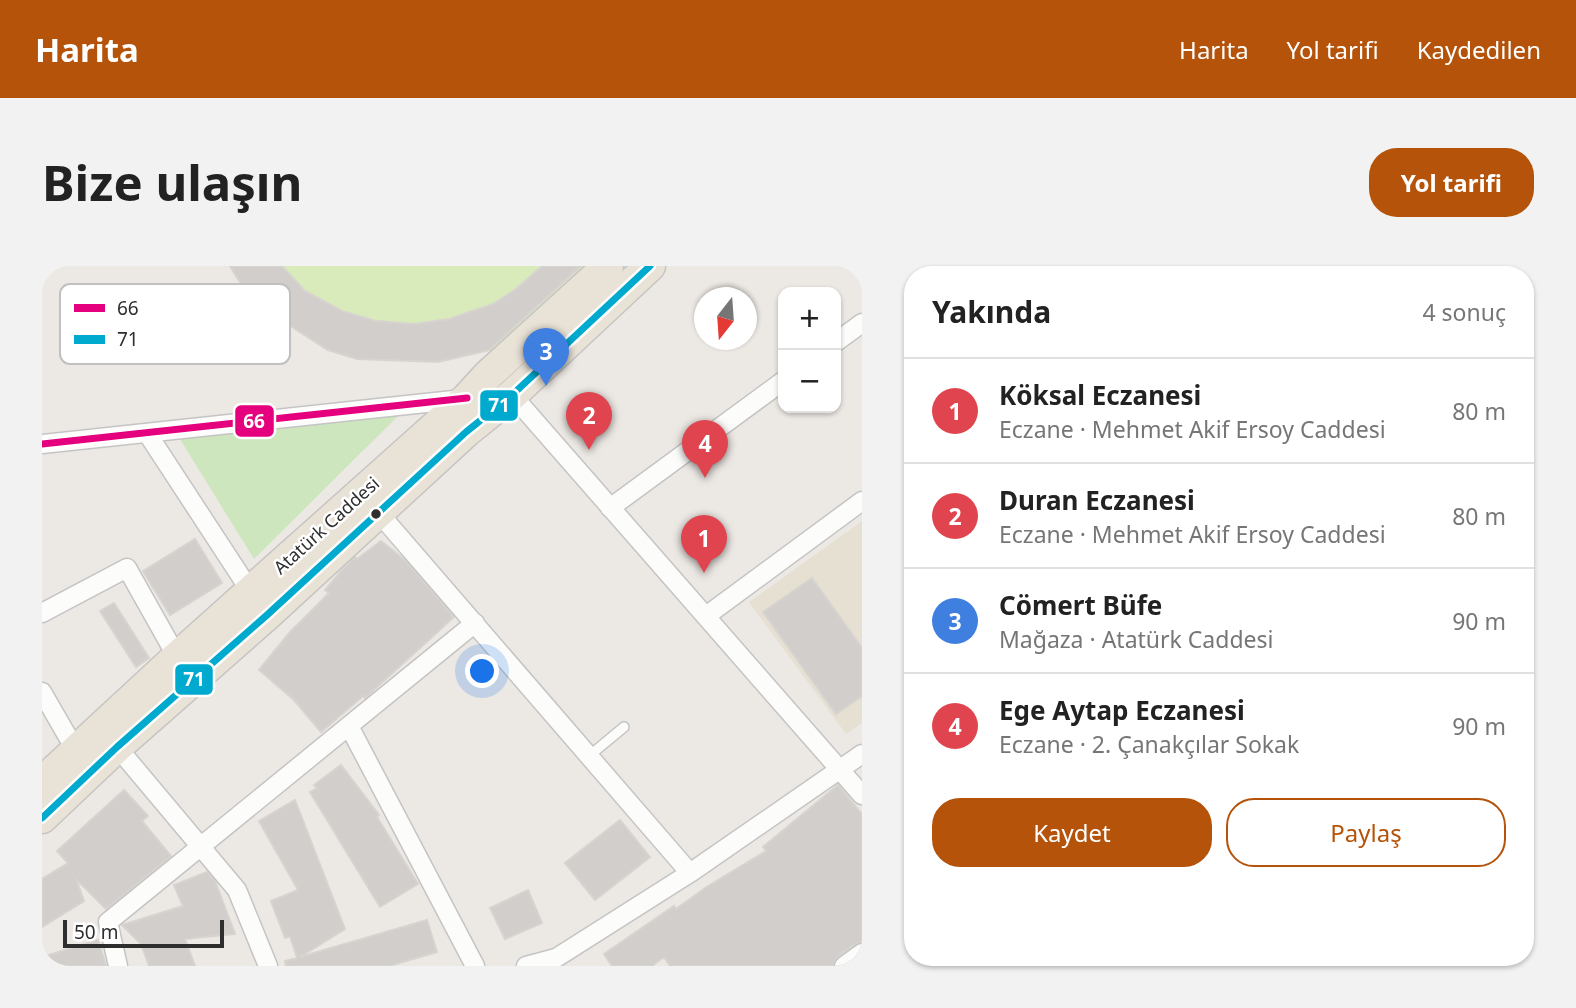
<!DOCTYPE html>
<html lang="tr">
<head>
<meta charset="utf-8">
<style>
	body { margin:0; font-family:"Noto Sans",sans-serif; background:#f2f2f2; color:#222 }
	.controls { position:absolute; right:21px; top:21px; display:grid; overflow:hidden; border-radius:14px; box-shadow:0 2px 5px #0004 }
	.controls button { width:63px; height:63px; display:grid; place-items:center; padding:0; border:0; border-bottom:2px solid #e0e0e0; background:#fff; color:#222; font:35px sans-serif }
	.compass { position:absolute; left:652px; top:21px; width:63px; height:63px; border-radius:50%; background:#fff; box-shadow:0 2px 5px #0004; rotate:197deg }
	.scale { position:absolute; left:21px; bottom:18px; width:161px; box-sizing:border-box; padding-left:7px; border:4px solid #2e2e2e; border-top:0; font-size:19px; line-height:24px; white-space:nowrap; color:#2e2e2e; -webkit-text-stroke:5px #fff; paint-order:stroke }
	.you { position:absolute; left:441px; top:406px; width:24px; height:24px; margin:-18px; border:5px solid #fff; border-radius:50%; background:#1a73e8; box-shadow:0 0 0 10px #1a73e833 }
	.badge { display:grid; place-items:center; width:46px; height:46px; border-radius:50%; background:#b45309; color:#fff; font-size:23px; font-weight:700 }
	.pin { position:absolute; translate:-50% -58px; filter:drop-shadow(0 2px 4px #0008) }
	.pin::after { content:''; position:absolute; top:37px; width:24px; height:21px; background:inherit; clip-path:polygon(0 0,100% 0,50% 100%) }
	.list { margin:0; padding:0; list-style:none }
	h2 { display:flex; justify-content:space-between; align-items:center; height:91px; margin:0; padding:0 28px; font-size:30px }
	h2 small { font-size:23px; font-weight:400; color:#767676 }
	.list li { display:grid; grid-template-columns:46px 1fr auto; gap:21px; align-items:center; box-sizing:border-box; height:105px; padding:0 28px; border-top:2px solid #e0e0e0 }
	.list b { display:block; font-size:26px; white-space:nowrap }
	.list p { margin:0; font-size:23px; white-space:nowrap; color:#767676 }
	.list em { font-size:23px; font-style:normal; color:#767676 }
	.actions { display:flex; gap:14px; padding:21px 28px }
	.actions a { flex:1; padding:16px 0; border:2px solid #b45309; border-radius:28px; text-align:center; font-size:24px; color:#b45309 }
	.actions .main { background:#b45309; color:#fff }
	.map { position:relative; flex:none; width:820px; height:700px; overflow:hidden; border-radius:28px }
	header { display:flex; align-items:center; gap:42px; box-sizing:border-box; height:98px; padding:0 35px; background:#b45309; color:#fff }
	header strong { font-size:33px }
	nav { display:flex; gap:38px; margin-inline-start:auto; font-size:24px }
	.intro { display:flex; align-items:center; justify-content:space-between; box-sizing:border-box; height:168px; padding:0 42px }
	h1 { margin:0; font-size:49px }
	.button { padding:18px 32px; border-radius:28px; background:#b45309; color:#fff; font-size:24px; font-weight:700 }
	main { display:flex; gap:42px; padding:0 42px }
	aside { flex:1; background:#fff; border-radius:28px; box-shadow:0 2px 5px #0004 }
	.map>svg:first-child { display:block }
</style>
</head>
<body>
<header>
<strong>Harita</strong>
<nav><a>Harita</a><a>Yol tarifi</a><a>Kaydedilen</a></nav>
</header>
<div class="intro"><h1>Bize ulaşın</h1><a class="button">Yol tarifi</a></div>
<main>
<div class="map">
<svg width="820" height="700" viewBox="0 0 820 700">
	<rect width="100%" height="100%" fill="#ece8e4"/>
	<!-- education -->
	<path fill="#e6e0d3" d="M820,255V457L804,468L707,336Z"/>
	<!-- green -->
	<path fill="#cee6be" d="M361,145L212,293L136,170Z"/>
	<!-- pitch -->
	<path fill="#d9eabb" d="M188,0H549L450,84L396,96L315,93L286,84L239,54L217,35L197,15Z"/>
	<!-- building -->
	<path fill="#d1cecb" stroke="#d7d4d0" stroke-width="2" d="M188,0H240L263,25L300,45L334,55L373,58L407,53L451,38L474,23L500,0H539L447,84L396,96L315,93L286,84L239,54L217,35L197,15Z
		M153,273L180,317L128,349L101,305Z
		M339,275L363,294L412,351L323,432L321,430L279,466L252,434L217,404L248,366L287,327L283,324L300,304L313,291L315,293Z
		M770,312L820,382V430L794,448L721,346Z
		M72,337L107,392L94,401L58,345Z
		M299,499L337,549L335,551L376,618L338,641L268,526L275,522L272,519Z
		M796,519L820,548V676L813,678L795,691L791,700H628L622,691L610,700H570L562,688L632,640L634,643L663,622L724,585L721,581Z
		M82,524L106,550L100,555L129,590L64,643L34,613L42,635L0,661V613L26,597L15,585Z
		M253,534L303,663L258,691L385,654L395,686L347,700H244L243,695L255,692L248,670L243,672L229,635L256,624L217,555Z
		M578,554L608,591L553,634L523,597Z
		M165,606L173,615L193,668L143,673L153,700H107L99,678L80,659L141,640L132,619Z
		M486,624L500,657L463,673L448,642Z
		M56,674L64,700H0V691Z"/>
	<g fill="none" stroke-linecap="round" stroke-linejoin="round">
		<!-- service casing -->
		<g stroke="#c5c4c5" stroke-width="12">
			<path id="service" d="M547,490L582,461"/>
		</g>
		<!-- minor casing -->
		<g stroke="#c5c4c5" stroke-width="21">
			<path id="minor" d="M794,76L820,57
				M470,129L820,529
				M105,167L209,326
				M0,178L421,133
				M568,242L741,115
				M336,246L648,607
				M0,347L85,302L135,391
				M664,350L820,235
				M0,426L34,485
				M307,460L433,700
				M75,481L195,624L226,700
				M76,700L66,656L433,357
				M484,700L514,692L648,607L820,488
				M802,700L820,687"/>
		</g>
		<!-- trunk casing -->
		<g stroke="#c6c5c4" stroke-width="33">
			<path id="trunk" d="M0,516L135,391L425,132L446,109L566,0
				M0,552L75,481L225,349L424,166L470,129L608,0"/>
		</g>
		<!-- service -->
		<use href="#service" stroke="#fcfcfb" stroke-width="9"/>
		<!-- minor -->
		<use href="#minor" stroke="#fcfcfb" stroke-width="18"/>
		<!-- trunk -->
		<use href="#trunk" stroke="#e9e2d6" stroke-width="30"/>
		<!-- bus-1 casing -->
		<g stroke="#fff" stroke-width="12">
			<path id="bus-1" d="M0,178L425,132"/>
		</g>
		<!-- bus-2 casing -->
		<g stroke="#fff" stroke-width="12">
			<path id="bus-2" d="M0,552L75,481L225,349L424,166L470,129L608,0"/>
		</g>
		<!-- bus-1 -->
		<use href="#bus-1" stroke="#e5007d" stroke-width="7"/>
		<!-- bus-2 -->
		<use href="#bus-2" stroke="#00a9ce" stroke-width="7"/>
	</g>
	<!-- markers -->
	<circle fill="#2e2e2e" stroke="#fff" stroke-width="2.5" cx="334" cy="248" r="6"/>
	<g text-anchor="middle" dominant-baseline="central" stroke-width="5" stroke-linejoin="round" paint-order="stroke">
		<!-- street labels -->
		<g font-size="18" fill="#2e2e2e" stroke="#fff">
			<text transform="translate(284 259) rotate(-42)">Atatürk Caddesi</text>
		</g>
	</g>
	<!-- legend -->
	<rect x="18" y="18" width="230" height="80" rx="10" fill="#fff" stroke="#c0c0c0" stroke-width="2"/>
	<rect x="32" y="38" width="31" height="8" fill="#e5007d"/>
	<rect x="32" y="69" width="31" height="9" fill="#00a9ce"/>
	<g font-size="19" fill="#2e2e2e">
		<text x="75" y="49">66</text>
		<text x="75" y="80">71</text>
	</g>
	<g stroke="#fff" stroke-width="2.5">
		<rect x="437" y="123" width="40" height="33" rx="7" fill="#00a9ce"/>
		<rect x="192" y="138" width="41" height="34" rx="7" fill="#e5007d"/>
		<rect x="132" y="397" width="40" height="33" rx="7" fill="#00a9ce"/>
	</g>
	<g font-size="19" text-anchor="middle" font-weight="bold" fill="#fff">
		<text x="457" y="146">71</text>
		<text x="212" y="162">66</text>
		<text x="152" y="420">71</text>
	</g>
</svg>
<div class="controls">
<button>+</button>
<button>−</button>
</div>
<svg class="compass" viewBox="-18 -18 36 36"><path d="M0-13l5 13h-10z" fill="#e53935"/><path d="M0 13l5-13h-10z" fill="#767676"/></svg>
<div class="scale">50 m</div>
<div class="you"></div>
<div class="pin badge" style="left:662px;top:307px;background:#e0444e">1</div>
<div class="pin badge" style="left:547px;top:184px;background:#e0444e">2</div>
<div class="pin badge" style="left:504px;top:120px;background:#3f7fe0">3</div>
<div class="pin badge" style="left:663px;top:212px;background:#e0444e">4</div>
</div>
<aside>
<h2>Yakında<small>4 sonuç</small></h2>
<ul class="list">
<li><span class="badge" style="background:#e0444e">1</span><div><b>Köksal Eczanesi</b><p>Eczane · Mehmet Akif Ersoy Caddesi</p></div><em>80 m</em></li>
<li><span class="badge" style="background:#e0444e">2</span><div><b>Duran Eczanesi</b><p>Eczane · Mehmet Akif Ersoy Caddesi</p></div><em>80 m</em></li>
<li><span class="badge" style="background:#3f7fe0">3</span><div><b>Cömert Büfe</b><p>Mağaza · Atatürk Caddesi</p></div><em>90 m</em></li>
<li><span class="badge" style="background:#e0444e">4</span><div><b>Ege Aytap Eczanesi</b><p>Eczane · 2. Çanakçılar Sokak</p></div><em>90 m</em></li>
</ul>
<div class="actions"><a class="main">Kaydet</a><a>Paylaş</a></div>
</aside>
</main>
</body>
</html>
